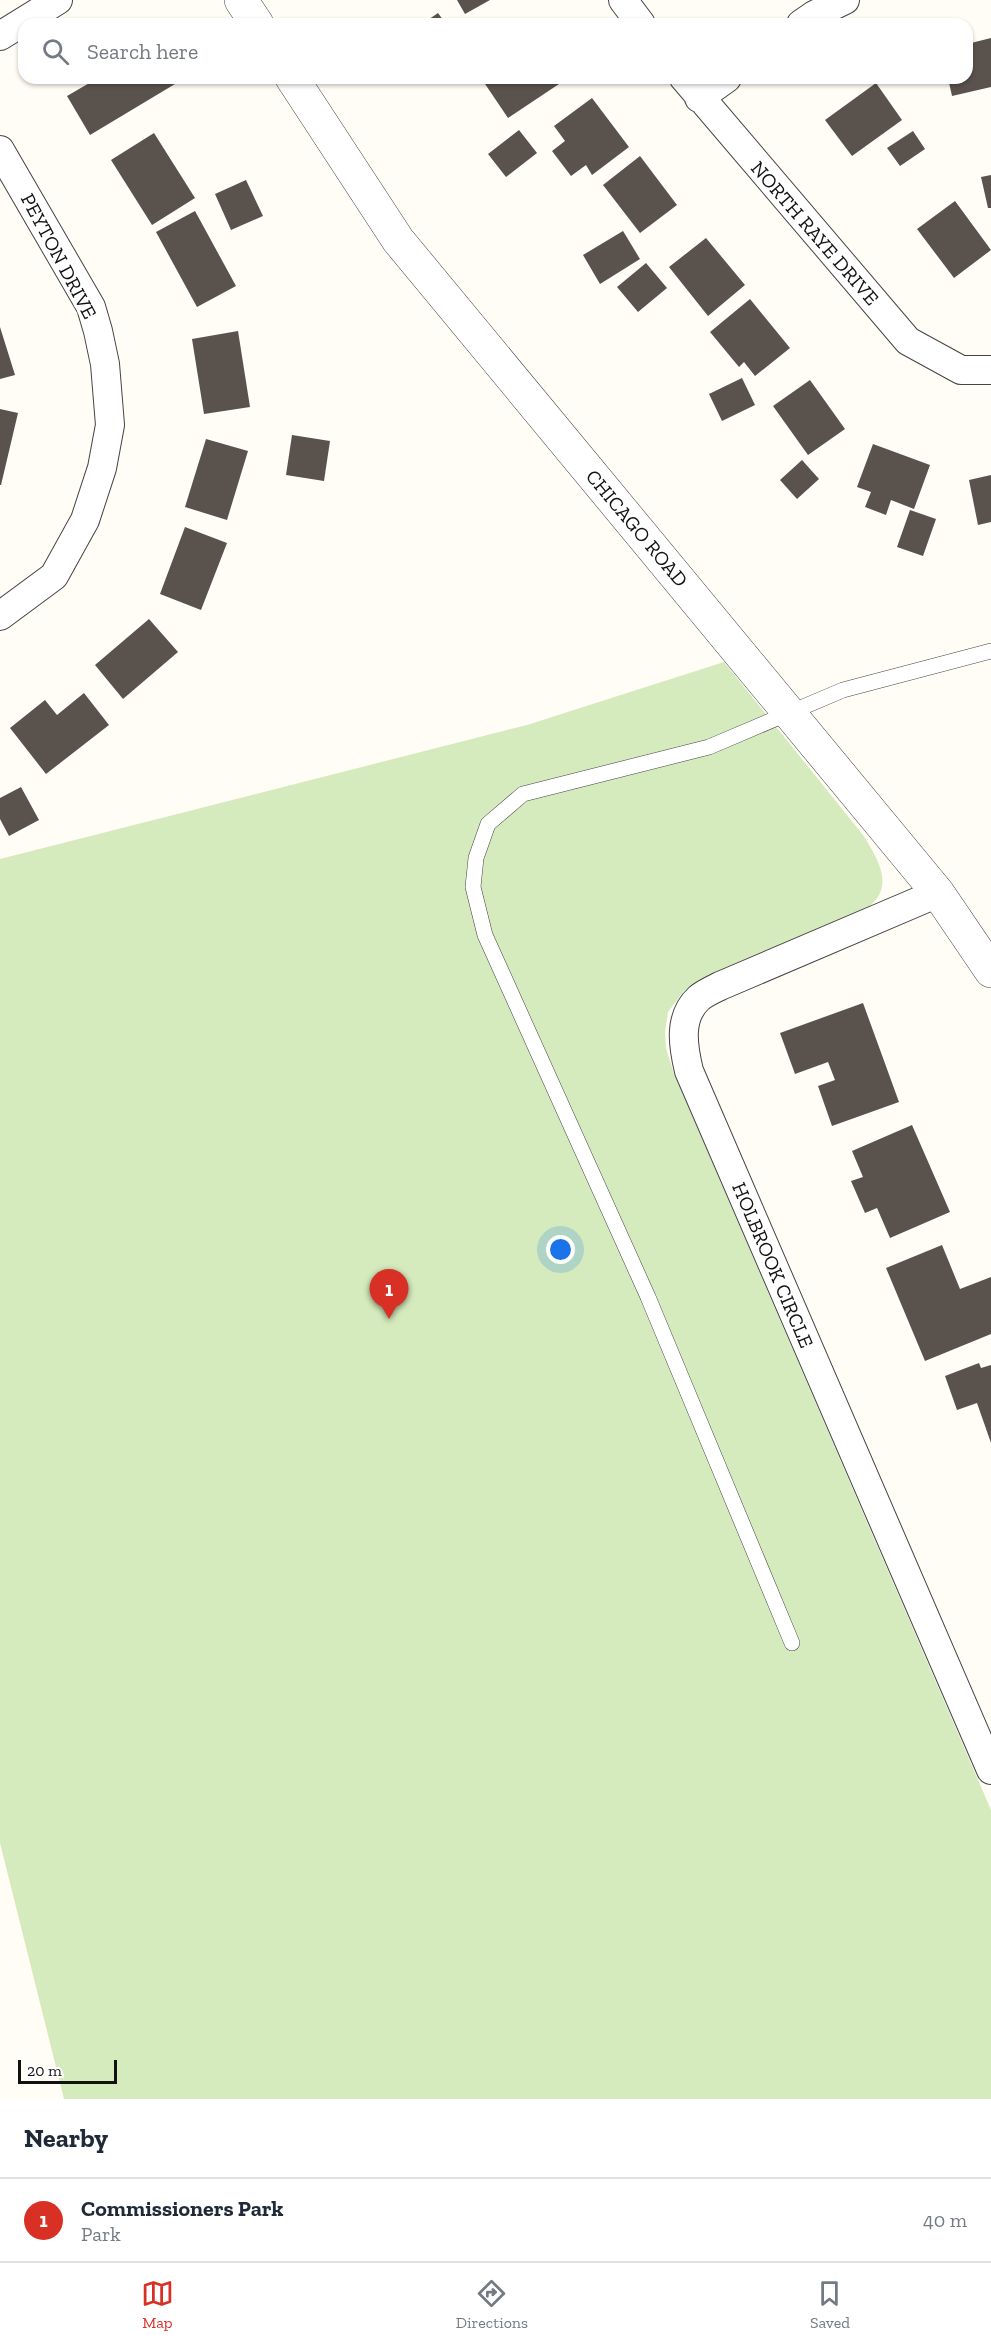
<!DOCTYPE html>
<html lang="en">
<head>
<meta charset="utf-8">
<style>
	body { margin:0; font-family:"Zilla Slab",serif; background:#f6f6f7; color:#1f2937 }
	.scale { position:absolute; left:18px; bottom:15px; width:99px; box-sizing:border-box; padding-left:6px; border:3px solid #111; border-top:0; font-size:16px; line-height:21px; white-space:nowrap; color:#111; -webkit-text-stroke:4px #fff; paint-order:stroke }
	.you { position:absolute; left:561px; top:1250px; width:21px; height:21px; margin:-15px; border:4px solid #fff; border-radius:50%; background:#1a73e8; box-shadow:0 0 0 9px #1a73e833 }
	.badge { display:grid; place-items:center; width:39px; height:39px; border-radius:50%; background:#d93025; color:#fff; font-size:20px; font-weight:700 }
	.pin { position:absolute; translate:-50% -50px; filter:drop-shadow(0 2px 3px #0008) }
	.pin::after { content:''; position:absolute; top:32px; width:21px; height:18px; background:inherit; clip-path:polygon(0 0,100% 0,50% 100%) }
	.list { margin:0; padding:0; list-style:none }
	h2 { display:flex; justify-content:space-between; align-items:center; height:78px; margin:0; padding:0 24px; font-size:26px }
	h2 small { font-size:20px; font-weight:400; color:#747a83 }
	.list li { display:grid; grid-template-columns:39px 1fr auto; gap:18px; align-items:center; box-sizing:border-box; height:84px; padding:0 24px; border-top:2px solid #e0e1e3 }
	.list b { display:block; font-size:22px; white-space:nowrap }
	.list p { margin:0; font-size:20px; white-space:nowrap; color:#747a83 }
	.list em { font-size:20px; font-style:normal; color:#747a83 }
	.icon { flex:none; width:33px; height:33px; fill:none; stroke:currentColor; stroke-width:2; stroke-linecap:round; stroke-linejoin:round }
	.map { position:relative; flex:none; width:991px; height:2099px; overflow:hidden }
	.search { position:absolute; background:#fff; box-shadow:0 2px 4px #0004; left:18px; right:18px; top:18px; height:66px; display:flex; align-items:center; gap:15px; box-sizing:border-box; padding:0 21px; border-radius:18px; color:#747a83; font-size:22px }
	.sheet { height:162px; background:#fff }
	nav { display:flex; justify-content:space-around; align-items:center; box-sizing:border-box; height:84px; border-top:2px solid #e0e1e3; background:#fff; font-size:16px; color:#747a83 }
	nav a { display:grid; justify-items:center; gap:3px }
	nav .on { color:#d93025 }
	.map>svg:first-child { display:block }
</style>
</head>
<body>
<div class="map">
<svg width="991" height="2099" viewBox="0 0 991 2099">
	<rect width="100%" height="100%" fill="#fffdf5"/>
	<!-- green -->
	<path fill="#d5ebbd" d="M724,662L863,835C878,859 896,887 867,908L714,973L684,991L668,1012L665,1032L666,1048L674,1074L991,1810V2099H64L0,1843V859L527,725Z"/>
	<!-- building -->
	<path fill="#5a524d" d="M457,0H490L465,14Z
		M438,13L446,24H422Z
		M991,38V87L952,96L948,78H967V44Z
		M98,78H185L90,135L67,96Z
		M481,78H568L508,118Z
		M876,83L902,120L852,156L825,120Z
		M592,98L629,147L592,175L586,165L571,176L552,151L565,141L554,126Z
		M519,130L537,153L506,177L488,154Z
		M913,131L925,149L900,166L887,148Z
		M154,133L195,198L152,225L111,160Z
		M640,156L677,205L640,233L603,185Z
		M991,175V208H988L981,177Z
		M246,180L263,216L231,230L215,194Z
		M955,201L991,250L954,278L917,229Z
		M195,211L236,286L197,307L156,232Z
		M623,231L640,259L600,284L583,255Z
		M706,238L745,285L708,316L669,267Z
		M646,263L667,288L638,312L617,287Z
		M750,299L790,348L755,376L744,362L739,367L710,332Z
		M0,327L15,375L0,379Z
		M238,331L250,407L204,414L192,339Z
		M742,378L755,405L722,421L709,394Z
		M810,380L845,429L808,455L773,406Z
		M0,409L18,413L1,485H0Z
		M292,435L330,441L324,481L286,475Z
		M206,439L248,451L227,520L185,507Z
		M873,444L930,465L914,509L891,500L886,515L865,507L871,492L857,487Z
		M802,460L819,479L797,499L780,480Z
		M991,475V522L978,525L969,480Z
		M910,510L936,519L923,556L897,547Z
		M185,527L227,543L201,610L160,594Z
		M149,619L178,652L123,699L95,665Z
		M84,693L109,725L46,774L10,728L45,700L57,715Z
		M21,787L39,820L9,836L0,819V798Z
		M863,1003L899,1102L832,1126L818,1086L835,1080L828,1062L795,1074L780,1033Z
		M912,1125L950,1212L890,1238L877,1208L865,1213L851,1181L863,1177L852,1151Z
		M942,1245L960,1289L991,1277V1334L925,1361L886,1268Z
		M979,1363L981,1368L991,1365V1443L977,1403L957,1410L945,1376Z"/>
	<g fill="none" stroke-linecap="round" stroke-linejoin="round">
		<!-- service casing -->
		<g stroke="#444" stroke-width="16">
			<path id="service" d="M792,1643L648,1297L485,935L473,887L476,858L488,824L523,794L709,747L843,690L991,651"/>
		</g>
		<!-- minor casing -->
		<g stroke="#444" stroke-width="30">
			<path id="minor" d="M623,0L641,24
				M801,24L814,15L845,0
				M0,36L58,0
				M684,78L908,341L961,370H991
				M699,98L727,78
				M0,150L91,307L98,331L105,364L110,425L102,468L85,520L54,576L0,616
				M938,893L720,986C714,989 705,993 699,998C678,1017 683,1046 689,1071L991,1770"/>
		</g>
		<!-- tertiary casing -->
		<g stroke="#444" stroke-width="34">
			<path id="tertiary" d="M241,0L257,24
				M292,78L398,240L938,893L991,971"/>
		</g>
		<!-- service -->
		<use href="#service" stroke="#fff" stroke-width="15"/>
		<!-- minor -->
		<use href="#minor" stroke="#fff" stroke-width="28"/>
		<!-- tertiary -->
		<use href="#tertiary" stroke="#fff" stroke-width="33"/>
	</g>
	<g text-anchor="middle" dominant-baseline="central" stroke-width="6" stroke-linejoin="round" paint-order="stroke">
		<!-- street labels -->
		<g font-size="20" fill="#111" stroke="#fff">
			<text transform="translate(815 233) rotate(49)">NORTH RAYE DRIVE</text>
			<text transform="translate(59 256) rotate(62)">PEYTON DRIVE</text>
			<text transform="translate(637 528) rotate(50)">CHICAGO ROAD</text>
			<text transform="translate(773 1265) rotate(67)">HOLBROOK CIRCLE</text>
		</g>
	</g>
</svg>
<div class="scale">20 m</div>
<div class="you"></div>
<div class="pin badge" style="left:389px;top:1319px">1</div>
<div class="search"><svg class="icon" aria-label="search" viewBox="0 0 24 24"><circle cx="10" cy="10" r="6"/><path d="M15 15l6 6"/></svg>Search here</div>
</div>
<section class="sheet">
<h2>Nearby<small></small></h2>
<ul class="list">
<li><span class="badge">1</span><div><b>Commissioners Park</b><p>Park</p></div><em>40 m</em></li>
</ul>
</section>
<nav>
<a class="on"><svg class="icon" aria-label="map" viewBox="0 0 24 24"><path d="M3 6l6-2 6 2 6-2v14l-6 2-6-2-6 2zM9 4v14M15 6v14"/></svg>Map</a>
<a><svg class="icon" aria-label="directions" viewBox="0 0 24 24"><path d="M12 3l9 9-9 9-9-9zM9 14v-3h6M13 9l2 2-2 2"/></svg>Directions</a>
<a><svg class="icon" aria-label="saved" viewBox="0 0 24 24"><path d="M7 4h10v16l-5-4-5 4z"/></svg>Saved</a>
</nav>
</body>
</html>
